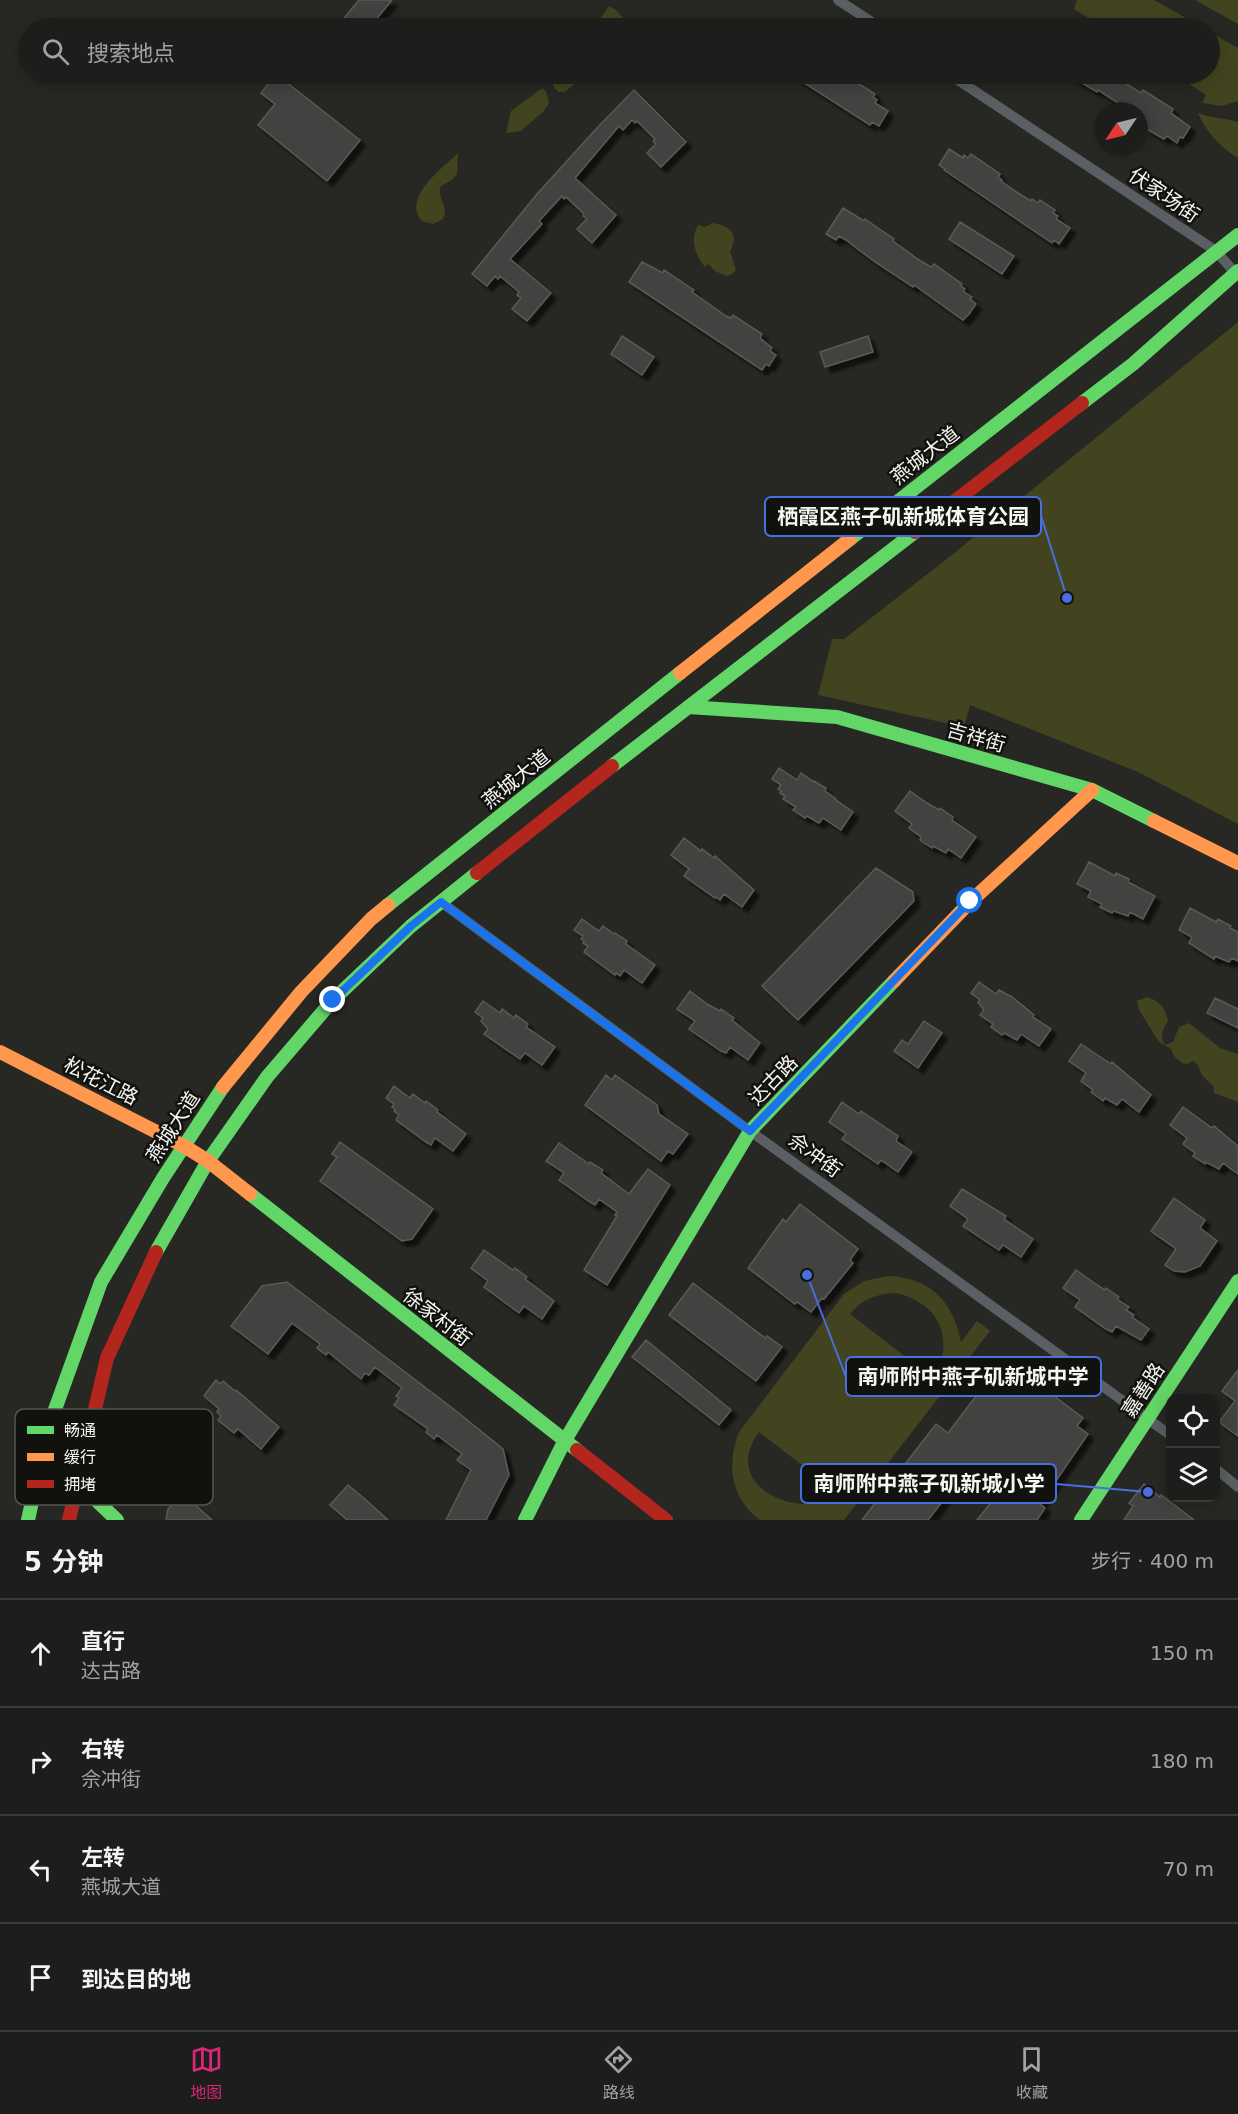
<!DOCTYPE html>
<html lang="zh">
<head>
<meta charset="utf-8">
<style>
	body { margin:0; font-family:"DejaVu Sans","Noto Sans SC",sans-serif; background:#2a2a28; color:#f1f3f6 }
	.controls { position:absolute; right:18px; bottom:18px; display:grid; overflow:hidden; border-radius:12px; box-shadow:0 3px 15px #0003 }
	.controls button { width:54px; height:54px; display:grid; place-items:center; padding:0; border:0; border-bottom:2px solid #3b3b3a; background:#1d1d1b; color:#f1f3f6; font:30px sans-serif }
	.compass { position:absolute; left:1094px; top:102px; width:54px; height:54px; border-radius:50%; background:#1d1d1b; box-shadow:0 3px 15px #0003; rotate:235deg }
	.stop { position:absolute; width:18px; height:18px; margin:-14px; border:4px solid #1a73e8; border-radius:50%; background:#fff }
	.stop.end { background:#1a73e8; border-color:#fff; box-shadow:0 2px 6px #0008 }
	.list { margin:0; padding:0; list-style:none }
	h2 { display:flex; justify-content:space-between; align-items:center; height:78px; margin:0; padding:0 24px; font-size:26px }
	h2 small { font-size:20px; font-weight:400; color:#a0a2a3 }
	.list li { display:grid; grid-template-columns:39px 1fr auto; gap:18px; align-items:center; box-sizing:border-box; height:108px; padding:0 24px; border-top:2px solid #3b3b3a }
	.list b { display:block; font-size:22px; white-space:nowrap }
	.list p { margin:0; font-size:20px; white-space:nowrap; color:#a0a2a3 }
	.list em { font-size:20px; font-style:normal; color:#a0a2a3 }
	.icon { flex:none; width:33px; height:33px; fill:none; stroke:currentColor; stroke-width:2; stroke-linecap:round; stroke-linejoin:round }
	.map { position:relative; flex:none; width:1238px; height:1520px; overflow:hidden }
	.search { position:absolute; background:#1d1d1b; box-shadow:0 3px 15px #0003; left:18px; right:18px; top:18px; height:66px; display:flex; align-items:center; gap:15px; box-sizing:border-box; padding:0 21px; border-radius:33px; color:#a0a2a3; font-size:22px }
	.sheet { height:510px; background:#1d1d1b }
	nav { display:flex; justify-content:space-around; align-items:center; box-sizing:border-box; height:84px; border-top:2px solid #3b3b3a; background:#1d1d1b; font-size:16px; color:#a0a2a3 }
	nav a { display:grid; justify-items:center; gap:3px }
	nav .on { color:#db2777 }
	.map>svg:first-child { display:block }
</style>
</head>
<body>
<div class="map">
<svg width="1238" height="1520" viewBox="0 0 1238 1520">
	<defs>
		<filter id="shadow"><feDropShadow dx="5.5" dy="5.5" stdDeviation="1.5" flood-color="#0009"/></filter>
	</defs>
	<rect width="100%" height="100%" fill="#272724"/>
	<!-- green -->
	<path fill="#424420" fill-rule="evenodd" d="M1077,0H1154L1204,28H1105L1074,9Z
		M1195,0H1238V24Z
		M609,6L616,10L626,21L624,28H594Z
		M1210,32L1238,48V101L1222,106L1202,103L1206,95L1174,74H1210Z
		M555,74H586L565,92H558C552,85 550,81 555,74Z
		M542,88L546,91L549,103L544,111L521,131L506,133L511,111Z
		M1198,113C1211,118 1225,118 1238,122V158C1220,147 1206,132 1198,113Z
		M458,153L457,174L453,179L440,187C438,200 449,206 443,219L433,224L422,221C401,198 443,168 458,153Z
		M713,223C729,226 740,233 730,251L736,270L732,274L726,276L715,271L708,264L705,267C695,255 690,239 698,225L705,227Z
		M1238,322V824L1138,772L970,705L964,727L818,695L832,639H844L948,558Z
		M1147,997C1160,1001 1165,1007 1168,1021C1163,1030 1159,1036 1165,1045L1173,1042L1179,1027L1189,1023L1220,1048L1238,1054V1102L1214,1093V1087L1202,1075L1197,1064L1193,1061L1187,1064L1182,1063L1174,1056L1171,1049L1159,1042L1139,1010L1137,1001Z
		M888,1276C931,1278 953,1301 961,1342L977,1321L990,1331L844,1520H760C731,1498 726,1465 739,1432L844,1294L864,1281ZM895,1293C938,1301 957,1340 933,1378L850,1314C862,1299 877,1294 895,1293ZM759,1432L842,1496V1497C794,1520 720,1485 759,1432Z"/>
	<!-- building -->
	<path fill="#424240" stroke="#595a57" stroke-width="1.5" filter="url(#shadow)" d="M359,0H392L369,28H336Z
		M276,74L360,140L327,181L258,125L275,104L261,93Z
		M790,74H837L843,78L845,75L875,94L873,97L877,100L875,103L888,111L879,126L872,122L870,125Z
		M1067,74H1110L1141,93L1143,90L1173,109L1171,113L1190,127L1183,138L1180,137L1177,143L1167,136L1164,139L1145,128L1147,126L1139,121V111H1119L1123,106L1098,90L1097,92Z
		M634,90L686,142L661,167L647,153L656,144L653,141L655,139L637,121L635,123L632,120L623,130L619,126L575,178L616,215L592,243L577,229L587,219L583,216L584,214L566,197L564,199L562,196L539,221L542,224L510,259L551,293L527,321L512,309L521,298L517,295L519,292L500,276L498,279L495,276L487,286L472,274L537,194L597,128Z
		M949,149L963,158L964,155L968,158L971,154L1000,174L998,177L1002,180L1001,181L1018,193L1031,201L1032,199L1038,203L1040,200L1055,210L1053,213L1058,216L1056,219L1070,228L1059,244L1054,240L1052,243L944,170L945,169L939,165Z
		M843,208L864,221L865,219L894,239L893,241L919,260L931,267L934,264L962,284L961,286L965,289L963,291L972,297L970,299L976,304L969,314L963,320L914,285L913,287L875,262L846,240L839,236L836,240L826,234Z
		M960,222L1014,256L1002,274L949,239Z
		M642,262L663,273L664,270L694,290L692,292L726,316L731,318L733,315L762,334L760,338L772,348L770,351L776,355L769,366L766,364L762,370L629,282Z
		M622,336L654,357L642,375L611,354Z
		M868,336L873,352L825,367L820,352Z
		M779,768L797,780L801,773L814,782V781L826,788L825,791L836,799V800L853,812L841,830L823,818L819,823L807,816L805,818L793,810L796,807L783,799L785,796L780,793L781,791L778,789L781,785L772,779Z
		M910,791L927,803L939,810L940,808L953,817L952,820L976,837L961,858L948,849L946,853L933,846L932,848L920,840L921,837L909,828L912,824L895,811Z
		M684,838L701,851L702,849L714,858L715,856L754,890L742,907L724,894L720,900L716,897L715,898L684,876L689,869L671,855Z
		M1089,862L1115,876L1116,873L1129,879L1128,882L1155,896L1143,919L1130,912L1128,916L1114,911L1112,913L1100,907L1102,904L1088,897L1091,891L1077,884Z
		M876,868L913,892L914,901L798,1020L762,986Z
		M1190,908L1216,922L1218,919L1231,926L1230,928L1238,932V961L1232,958L1229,962L1215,956L1214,959L1189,943L1192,937L1179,930Z
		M582,919L599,931L603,926L614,934L615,933L627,941L626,944L655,965L642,983L624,970L620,976L616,973L615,975L584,952L588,946L583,943L584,941L581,939L583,936L574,930Z
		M979,982L996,994L999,990L1012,997L1034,1015L1033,1017L1051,1029L1039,1046L1021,1034L1017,1040L1004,1033L1002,1035L991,1027L993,1024L980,1015L984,1010L978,1002L980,1000L971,993Z
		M690,991L707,1004L720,1011L721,1009L734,1018L732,1020L760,1043L748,1060L730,1047L726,1053L721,1051L689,1029L695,1021L677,1009Z
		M1215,998L1238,1009V1028L1207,1013Z
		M483,1001L500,1013L502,1009L514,1018L516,1015L528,1024L526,1027L555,1047L542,1065L525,1053L520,1059L484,1034L488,1029L481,1021L483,1018L475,1012Z
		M924,1021L942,1033L918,1068L894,1051L902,1040L908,1044Z
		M1081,1044L1111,1064L1112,1062L1151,1095L1139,1112L1122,1099L1117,1105L1105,1098L1103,1101L1091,1092L1093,1090L1081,1081L1086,1073L1069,1061Z
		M606,1075L612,1080L615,1075L657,1105L659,1114L688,1134L673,1154L668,1151L661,1161L585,1105Z
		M394,1086L410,1098L413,1094L425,1103L426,1101L438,1110L437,1112L466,1134L453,1151L435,1138L431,1145L426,1142L396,1120L399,1115L394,1111L395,1109L392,1107L394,1104L386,1098Z
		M842,1102L859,1114L861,1111L898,1136L896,1141L912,1152L898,1172L881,1160L878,1164L842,1139L846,1134L829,1122Z
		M1183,1107L1212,1128L1214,1126L1238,1146V1174L1223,1163L1219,1169L1206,1162L1205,1164L1193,1156L1195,1153L1183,1144L1187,1138L1170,1125Z
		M340,1142L433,1209L412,1239L402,1241L320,1181L337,1157L332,1154Z
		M559,1143L589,1164L590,1162L603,1170L601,1173L629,1194L648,1169L670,1185L607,1285L584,1270L617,1216L615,1215L617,1212L599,1199L595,1205L590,1202L559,1180L564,1173L546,1161Z
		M962,1189L1006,1216L1004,1219L1033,1239L1021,1257L1003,1245L999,1250L963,1226L968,1219L950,1206Z
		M1174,1198L1205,1220L1200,1228L1217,1241L1200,1266L1185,1272L1174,1271L1165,1265L1176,1249L1151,1231Z
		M800,1204L858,1249L850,1260L853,1263L824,1299L822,1298L811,1312L797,1302L795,1304L748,1268L783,1219L786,1222Z
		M484,1250L513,1270L515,1268L527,1277L525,1279L554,1301L542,1319L524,1306L519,1313L484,1287L488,1281L471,1268Z
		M1076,1270L1093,1282L1105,1290L1106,1288L1119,1297L1117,1299L1129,1307L1126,1310L1134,1315L1132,1317L1149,1329L1141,1340L1116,1326L1112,1332L1106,1329L1075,1307L1080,1300L1063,1288Z
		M287,1282L451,1407L503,1449L509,1475L486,1520H446L471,1470L457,1460L462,1454L437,1435L434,1439L426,1432L428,1429L394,1405L399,1398L396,1396L402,1388L375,1367L369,1375L365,1373L361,1379L328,1352L326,1355L317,1348L320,1344L292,1323L268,1354L231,1326L262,1286Z
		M693,1283L765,1338L767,1336L782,1347L756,1381L669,1315Z
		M646,1340L731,1410L719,1425L632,1357Z
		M1017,1368L1083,1418L1077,1426L1088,1434L1040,1504L1045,1508L1037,1520H977L993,1500L962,1476L928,1520H862L936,1424L948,1433L992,1375L1005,1385Z
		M1238,1370V1436L1219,1422L1235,1401L1222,1391Z
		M216,1380L220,1384L223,1381L235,1391L236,1390L279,1427L261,1449L238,1429L234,1433L218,1420L221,1416L217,1412L219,1409L204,1396Z
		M1144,1484L1160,1497L1161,1495L1194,1520H1124L1133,1506L1129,1503Z
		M348,1485L365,1499L388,1520H347L330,1505Z
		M179,1497L183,1500L186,1497L212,1520H166L168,1509Z"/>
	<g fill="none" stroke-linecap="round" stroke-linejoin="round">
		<!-- street -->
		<path stroke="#595f63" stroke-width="10" d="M838,0L881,28
			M949,74L1216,251L1235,273
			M441,902L750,1131L1170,1435
			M1216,1469L1238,1487"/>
		<!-- fast -->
		<path stroke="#63d668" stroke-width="14" d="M1082,403L1133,364L1238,271
			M850,539L1238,235
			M688,707L837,717L1092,790L1154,821
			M612,766L915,532
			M388,905L680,673
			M250,1194L577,1450
			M156,1252L208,1161L267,1077L333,1000L411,926L477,873
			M77,1482L117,1520
			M28,1520L48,1429L101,1282L163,1178L223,1087
			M525,1520L564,1442L750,1131L894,981
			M1081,1520L1238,1281"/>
		<!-- slow -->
		<path stroke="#ff974d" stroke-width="14" d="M680,673L850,539
			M1154,821L1238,863
			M894,981L971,901L1092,790
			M0,1052L184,1146L208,1161L250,1194
			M223,1087L301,992L371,919L388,905"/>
		<!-- jam -->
		<path stroke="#b3261e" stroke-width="14" d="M915,532L1082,403
			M477,873L612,766
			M577,1450L666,1520
			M69,1520L107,1358L156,1252"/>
	</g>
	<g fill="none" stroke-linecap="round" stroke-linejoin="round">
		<!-- route -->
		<path stroke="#1a73e8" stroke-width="8" d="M333,1000L411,926L441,902L750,1131L970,901"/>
	</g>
	<g text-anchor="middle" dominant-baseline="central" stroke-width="5" stroke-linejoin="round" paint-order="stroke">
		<!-- street labels -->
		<g font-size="20" fill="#f5f5f1" stroke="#11110e">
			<text transform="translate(1164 195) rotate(34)">伏家场街</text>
			<text transform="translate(925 455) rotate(-38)">燕城大道</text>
			<text transform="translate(976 737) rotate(16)">吉祥街</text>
			<text transform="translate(516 779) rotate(-39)">燕城大道</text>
			<text transform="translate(773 1080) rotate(-46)">达古路</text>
			<text transform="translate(101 1081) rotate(27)">松花江路</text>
			<text transform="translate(173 1127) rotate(-57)">燕城大道</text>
			<text transform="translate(815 1155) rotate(36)">佘冲街</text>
			<text transform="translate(437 1317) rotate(38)">徐家村街</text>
			<text transform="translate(1143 1390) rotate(-57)">嘉善路</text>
		</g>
	</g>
	<!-- legend -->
	<rect x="15" y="1409" width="198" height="96" rx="9" fill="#11110e" stroke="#555552" stroke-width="1.5"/>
	<rect x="27" y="1426" width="27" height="8" fill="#63d668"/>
	<rect x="27" y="1453" width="27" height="8" fill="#ff974d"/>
	<rect x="27" y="1480" width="27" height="8" fill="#b3261e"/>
	<g font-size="16" fill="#f5f5f1">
		<text x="64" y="1436">畅通</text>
		<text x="64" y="1463">缓行</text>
		<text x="64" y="1490">拥堵</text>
	</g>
	<!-- callouts -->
	<path fill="none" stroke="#486fdd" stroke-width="2" d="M1067 598L1041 516M807 1275L846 1377M1148 1492L1056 1484"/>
	<g fill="#486fdd" stroke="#11110e" stroke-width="2">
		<circle cx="1067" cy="598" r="6"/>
		<circle cx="807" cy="1275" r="6"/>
		<circle cx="1148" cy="1492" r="6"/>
	</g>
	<g fill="#11110e" stroke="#486fdd" stroke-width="2">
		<rect x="765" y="497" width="276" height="39" rx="6"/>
		<rect x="846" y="1357" width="255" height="39" rx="6"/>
		<rect x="801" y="1464" width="255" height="39" rx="6"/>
	</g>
	<g font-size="21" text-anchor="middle" font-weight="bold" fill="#f5f5f1">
		<text x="903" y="524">栖霞区燕子矶新城体育公园</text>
		<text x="973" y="1384">南师附中燕子矶新城中学</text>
		<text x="929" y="1491">南师附中燕子矶新城小学</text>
	</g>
</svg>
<div class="controls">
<button><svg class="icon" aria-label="locate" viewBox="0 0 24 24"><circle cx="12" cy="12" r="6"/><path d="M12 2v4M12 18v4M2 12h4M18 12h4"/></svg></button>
<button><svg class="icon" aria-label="layers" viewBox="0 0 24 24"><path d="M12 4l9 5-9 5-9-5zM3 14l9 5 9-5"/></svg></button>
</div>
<svg class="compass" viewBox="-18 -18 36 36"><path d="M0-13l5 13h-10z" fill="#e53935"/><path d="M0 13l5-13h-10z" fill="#a0a2a3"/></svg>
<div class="stop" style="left:970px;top:901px"></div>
<div class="stop end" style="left:333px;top:1000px"></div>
<div class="search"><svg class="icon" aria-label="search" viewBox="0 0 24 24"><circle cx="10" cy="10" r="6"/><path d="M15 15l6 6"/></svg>搜索地点</div>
</div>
<section class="sheet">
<h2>5 分钟<small>步行 · 400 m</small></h2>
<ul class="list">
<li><svg class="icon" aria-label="ahead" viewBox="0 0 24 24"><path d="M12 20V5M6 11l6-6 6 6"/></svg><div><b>直行</b><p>达古路</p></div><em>150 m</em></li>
<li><svg class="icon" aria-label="right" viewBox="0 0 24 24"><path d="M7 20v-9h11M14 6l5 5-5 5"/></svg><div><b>右转</b><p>佘冲街</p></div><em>180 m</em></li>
<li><svg class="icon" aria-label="left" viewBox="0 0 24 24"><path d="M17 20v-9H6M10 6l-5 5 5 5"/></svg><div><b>左转</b><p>燕城大道</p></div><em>70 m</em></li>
<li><svg class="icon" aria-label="arrive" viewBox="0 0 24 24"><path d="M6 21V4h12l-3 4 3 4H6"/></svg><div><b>到达目的地</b></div></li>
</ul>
</section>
<nav>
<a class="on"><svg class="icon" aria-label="map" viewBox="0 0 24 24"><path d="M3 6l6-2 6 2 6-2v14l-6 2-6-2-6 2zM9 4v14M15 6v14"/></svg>地图</a>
<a><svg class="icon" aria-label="directions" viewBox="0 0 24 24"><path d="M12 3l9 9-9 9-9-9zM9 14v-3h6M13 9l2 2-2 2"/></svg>路线</a>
<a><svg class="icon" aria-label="saved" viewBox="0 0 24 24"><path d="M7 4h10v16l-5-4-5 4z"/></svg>收藏</a>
</nav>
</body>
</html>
